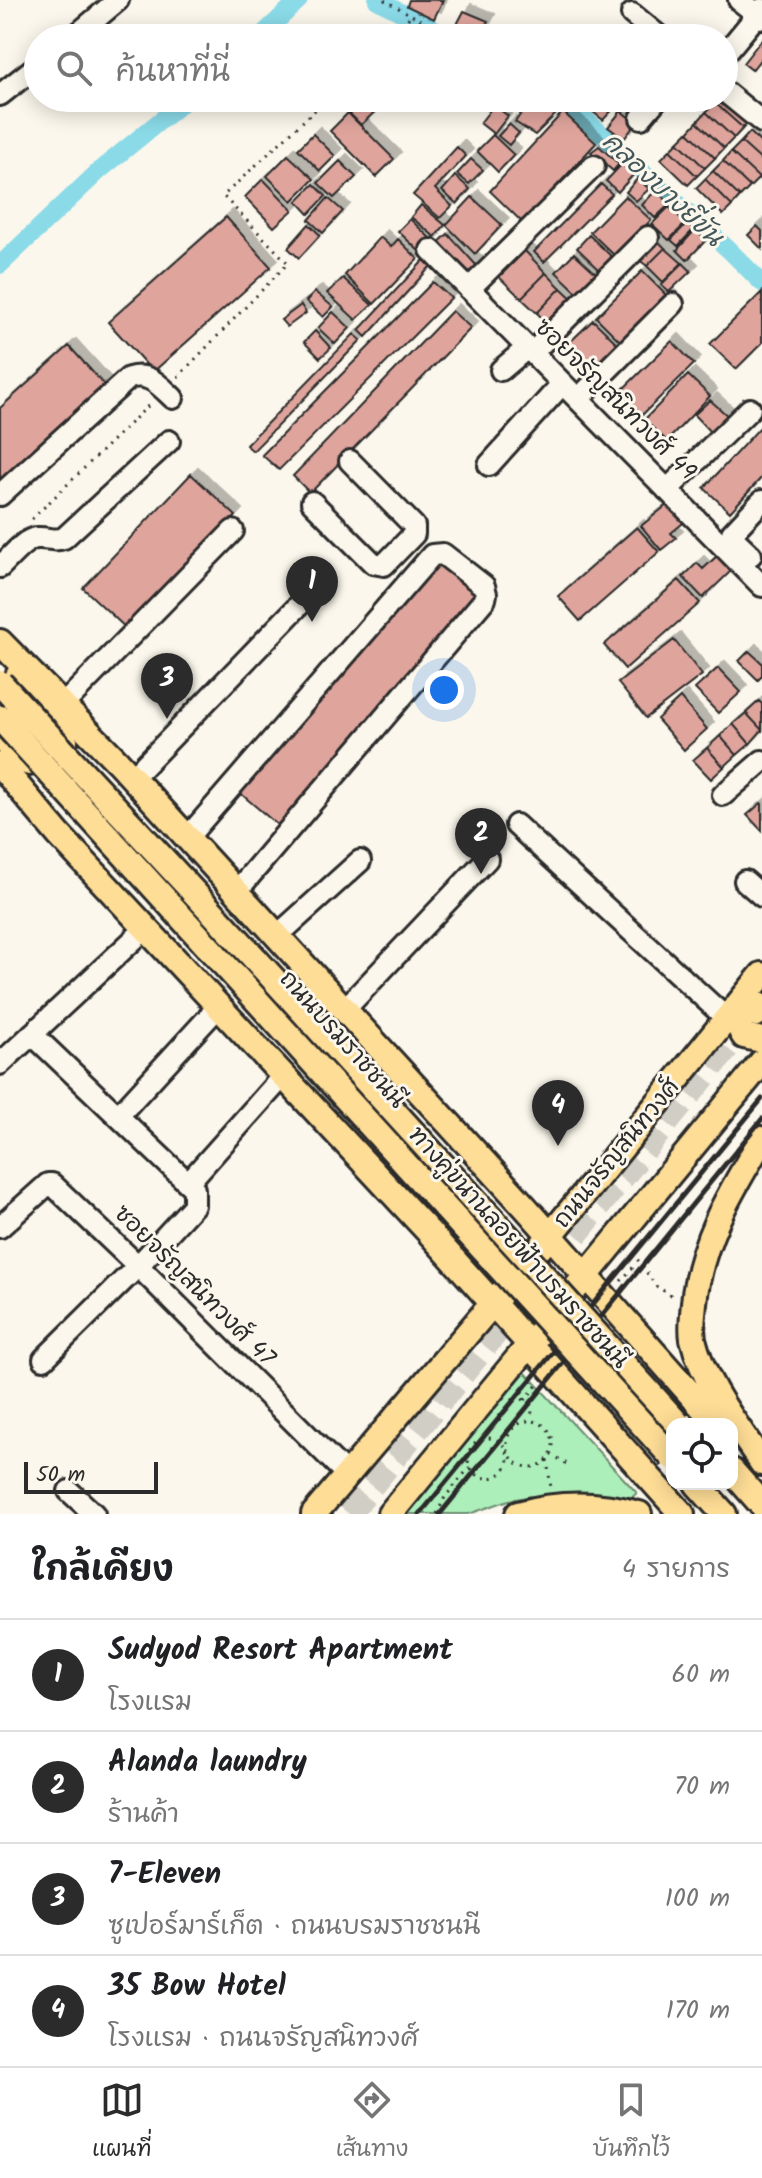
<!DOCTYPE html>
<html lang="th">
<head>
<meta charset="utf-8">
<style>
	body { margin:0; font-family:Kalam,"Playpen Sans Thai",sans-serif; background:#f6f6f6; color:#202124 }
	.controls { position:absolute; right:24px; bottom:24px; display:grid; overflow:hidden; border-radius:16px; box-shadow:0 4px 20px #0003 }
	.controls button { width:72px; height:72px; display:grid; place-items:center; padding:0; border:0; border-bottom:2px solid #e0e0e0; background:#fff; color:#202124; font:40px sans-serif }
	.scale { position:absolute; left:24px; bottom:20px; width:134px; box-sizing:border-box; padding-left:8px; border:4px solid #2b2b2b; border-top:0; font-size:22px; line-height:28px; white-space:nowrap; color:#2b2b2b; -webkit-text-stroke:6px #fbf7ec; paint-order:stroke }
	.you { position:absolute; left:444px; top:690px; width:28px; height:28px; margin:-20px; border:6px solid #fff; border-radius:50%; background:#1a73e8; box-shadow:0 0 0 12px #1a73e833 }
	.badge { display:grid; place-items:center; width:52px; height:52px; border-radius:50%; background:#2b2b2b; color:#fff; font-size:26px; font-weight:700 }
	.pin { position:absolute; translate:-50% -66px; filter:drop-shadow(0 2px 4px #0008) }
	.pin::after { content:''; position:absolute; top:42px; width:28px; height:24px; background:inherit; clip-path:polygon(0 0,100% 0,50% 100%) }
	.list { margin:0; padding:0; list-style:none }
	h2 { display:flex; justify-content:space-between; align-items:center; height:104px; margin:0; padding:0 32px; font-size:34px }
	h2 small { font-size:26px; font-weight:400; color:#757577 }
	.list li { display:grid; grid-template-columns:52px 1fr auto; gap:24px; align-items:center; box-sizing:border-box; height:112px; padding:0 32px; border-top:2px solid #e0e0e0 }
	.list b { display:block; font-size:30px; white-space:nowrap }
	.list p { margin:0; font-size:26px; white-space:nowrap; color:#757577 }
	.list em { font-size:26px; font-style:normal; color:#757577 }
	.icon { flex:none; width:44px; height:44px; fill:none; stroke:currentColor; stroke-width:2; stroke-linecap:round; stroke-linejoin:round }
	.map { position:relative; flex:none; width:762px; height:1514px; overflow:hidden }
	.search { position:absolute; background:#fff; box-shadow:0 4px 20px #0003; left:24px; right:24px; top:24px; height:88px; display:flex; align-items:center; gap:20px; box-sizing:border-box; padding:0 28px; border-radius:44px; color:#757577; font-size:30px }
	.sheet { height:552px; background:#fff }
	nav { display:flex; justify-content:space-around; align-items:center; box-sizing:border-box; height:112px; border-top:2px solid #e0e0e0; background:#fff; font-size:22px; color:#757577 }
	nav a { display:grid; justify-items:center; gap:4px }
	nav .on { color:#2b2b2b }
	.map>svg:first-child { display:block }
</style>
</head>
<body>
<div class="map">
<svg width="762" height="1514" viewBox="0 0 762 1514">
	<defs>
		<filter id="shadow"><feDropShadow dx="7" dy="-7" stdDeviation="0" flood-color="#0004"/></filter>
	</defs>
	<rect width="100%" height="100%" fill="#fbf7ec"/>
	<filter id="ink" filterUnits="userSpaceOnUse"><feTurbulence type="fractalNoise" baseFrequency=".0125" numOctaves="2"/><feDisplacementMap in="SourceGraphic" scale="16" xChannelSelector="R" yChannelSelector="G"/><feConvolveMatrix kernelMatrix="1 2 1 2 8 2 1 2 1" color-interpolation-filters="sRGB"/></filter>
	<g filter="url(#ink)">
		<!-- green -->
		<path fill="#acefba" stroke="#6c8d72" stroke-width="2" d="M522,1369L637,1493L631,1498L595,1493L547,1494L509,1500L469,1514H397Z"/>
		<g fill="none" stroke-linecap="round" stroke-linejoin="round">
			<!-- canal -->
			<path stroke="#8bdae8" stroke-width="18" d="M377,0L450,38
				M259,38L299,0
				M562,98L729,250L762,283
				M0,265L100,170L188,98"/>
		</g>
		<!-- building -->
		<path fill="#dfa59d" stroke="#2b2b2b" stroke-width="2" filter="url(#shadow)" d="M409,0H443L434,19L407,6Z
			M464,11L488,21L479,38H461L452,34Z
			M762,39V57L752,70L743,63Z
			M346,98H376L382,105L361,125L340,104Z
			M532,98H536L558,112L535,135L515,122Z
			M580,98H609L617,105L603,120L578,100Z
			M720,98L751,119L743,128L715,103Z
			M715,103L743,128L734,138L706,112Z
			M494,105L508,116L494,134L480,123Z
			M621,111L636,123L624,139L608,127Z
			M563,112L596,143L523,223L490,191Z
			M706,112L734,138L724,148L697,122Z
			M348,113L394,159L376,177L330,131Z
			M697,122L724,148L715,158L688,132Z
			M509,124L519,133L509,145L498,136Z
			M688,132L715,158L705,168L678,142Z
			M750,132L762,144V161L741,142Z
			M313,134L335,156L320,171L298,149Z
			M493,135L514,155L498,172L477,151Z
			M678,142L705,168L697,176L670,150Z
			M741,142L762,161V174L759,178L731,152Z
			M599,146L619,164L613,171L591,152Z
			M457,147L466,156L435,189L452,206L440,218L413,195Z
			M670,150L697,176L688,185L661,159Z
			M731,152L759,178L750,187L723,161Z
			M288,155L314,179L292,201L267,176Z
			M471,159L483,170L469,184L457,174Z
			M340,161L356,177L334,198L318,183Z
			M723,161L750,187L740,197L713,171Z
			M622,164L633,175L618,192L606,181Z
			M713,171L740,197L732,206L705,179Z
			M455,176L470,189L457,204L442,191Z
			M638,178L649,189L636,201L626,192Z
			M263,179L293,210L274,227L245,197Z
			M705,179L732,206L723,215L696,188Z
			M314,184L326,196L309,214L297,201Z
			M601,184L612,194L544,262L534,252Z
			M656,190L670,204L655,218L642,205Z
			M625,196L651,220L616,257L590,232Z
			M472,197L502,225L475,254L446,225Z
			M328,198L343,211L323,233L309,220Z
			M421,205L445,225L435,237L411,217Z
			M669,207L686,223L669,240L652,224Z
			M226,217L271,267L153,372L108,322Z
			M410,219L433,241L421,253L398,231Z
			M687,223L694,229L678,246L671,240Z
			M309,224L320,235L299,258L288,248Z
			M757,226L762,231V249L748,235Z
			M695,230L706,240L687,260L677,250Z
			M448,234L477,266L464,278L435,246Z
			M589,235L614,259L602,272L577,248Z
			M380,237L391,247L398,239L418,259L374,304L345,275Z
			M657,240L665,248L647,266L638,259Z
			M665,248L682,263L663,282L647,266Z
			M525,251L546,273L521,298L499,277Z
			M574,253L598,275L579,294L556,272Z
			M424,260L431,266L366,337L359,330Z
			M683,263L691,271L669,292L661,285Z
			M642,271L669,298L623,344L596,317Z
			M546,273L561,288L537,313L521,298Z
			M343,278L372,305L356,320L327,293Z
			M433,282L451,298L279,470L262,455Z
			M561,288L578,304L553,329L537,313Z
			M315,292L333,307L323,317L306,301Z
			M762,292V343L736,369L710,344Z
			M301,305L306,313L287,327L281,320Z
			M452,311L471,328L310,493L293,476Z
			M333,312L350,328L335,344L318,328Z
			M593,320L622,348L598,372L569,343Z
			M315,331L331,348L320,358L304,342Z
			M354,334L361,340L253,451L246,445Z
			M672,341L694,364L642,415L619,393Z
			M69,346L107,388L0,484V408Z
			M688,375L710,396L667,441L644,420Z
			M710,400L730,418L713,435L694,415Z
			M762,425V477L730,512L704,488Z
			M191,474L236,516L128,630L83,588Z
			M673,500L688,519L671,533L676,538L661,550L641,526Z
			M637,527L659,552L580,621L558,596Z
			M718,555L732,570L703,598L683,577L697,563L703,569Z
			M437,559L478,594L281,828L240,793Z
			M679,580L700,603L625,669L604,645Z
			M674,640L702,675L646,718L618,683Z
			M749,651L762,663V676L758,680L739,661Z
			M718,668L741,692L718,713L695,689Z
			M680,698L707,729L684,750L657,719Z
			M759,701L762,704V730L746,713Z
			M746,713L762,730L750,744L733,724Z
			M733,724L750,744L737,755L720,736Z
			M720,736L737,755L724,767L707,748Z
			M707,748L724,767L711,779L693,760Z
			M761,803L762,804V831L747,815Z"/>
		<g fill="none" stroke-linecap="round" stroke-linejoin="round">
			<!-- major-tunnel -->
			<path stroke="#d1cec5" stroke-width="24" stroke-dasharray="24 12" stroke-linecap="butt" d="M349,1514L754,1016"/>
			<!-- minor casing -->
			<g stroke="#2b2b2b" stroke-width="26">
				<path id="minor" d="M739,0L762,18
					M632,14L661,38
					M73,38L118,0
					M724,55L762,9
					M724,91L762,122
					M0,95L38,65
					M641,118L658,98
					M431,250L762,586
					M469,289L594,166
					M532,353L648,237
					M501,370L527,348
					M578,399L673,304
					M489,465L562,384
					M667,490L750,409
					M0,495L129,378C149,372 159,385 173,398
					M312,502L373,563L384,565L414,534V526L350,461
					M751,555L733,538L732,533L762,501
					M0,567C10,558 24,539 37,538C47,537 54,542 64,538L169,441
					M63,705L233,531
					M132,778L309,595
					M723,795L762,761
					M516,825L727,1019
					M187,838L432,555L443,554L484,586L486,594L485,599L236,892
					M745,881L762,896
					M277,936L360,861
					M344,1010L487,859
					M32,1034L188,1183L194,1189V1205L138,1266L44,1359
					M0,1064L145,929
					M118,1116L218,1007
					M188,1183L283,1076
					M0,1227L48,1184H52L138,1266L347,1475
					M69,1491L94,1514"/>
			</g>
			<!-- major casing -->
			<g stroke="#2b2b2b" stroke-width="30">
				<path id="major" d="M0,642L118,762L526,1208L717,1424
					M18,676L65,740
					M0,737L29,763
					M0,765L59,835L427,1230L682,1514
					M744,999C739,1014 735,1023 744,1036L762,1040
					M756,1014L762,1006
					M762,1139C731,1191 700,1241 694,1303C693,1314 691,1328 693,1339C704,1385 737,1425 762,1463
					M732,1471L762,1505
					M697,1484L724,1514
					M314,1514L550,1236L762,975
					M390,1514L762,1062
					M518,1514C557,1503 599,1503 639,1514"/>
			</g>
			<!-- path -->
			<path stroke="#2b2b2b" stroke-width="3" stroke-dasharray="2 6" stroke-linecap="butt" d="M384,0L450,36
				M393,38L410,16
				M178,377L288,263L223,196L328,98
				M32,519L150,404
				M633,1253L656,1286L672,1296
				M621,1281L637,1263
				M517,1393L531,1408L533,1419
				M525,1400L537,1385
				M507 1444a23 23 0 1 1 46 0a23 23 0 1 1-46 0Z
				M468 1458a20 20 0 1 1 40 0a20 20 0 1 1-40 0Z
				M551,1454L570,1466
				M547,1460L551,1488
				M437,1514L445,1497L470,1467"/>
			<!-- minor -->
			<use href="#minor" stroke="#fbf7ec" stroke-width="20"/>
			<!-- major -->
			<use href="#major" stroke="#fedd96" stroke-width="24"/>
			<!-- rail -->
			<path stroke="#2b2b2b" stroke-width="5" d="M420,1514L762,1099
				M440,1514L762,1119"/>
			<!-- major-bridge casing -->
			<g stroke="#2b2b2b" stroke-width="30" stroke-linecap="butt">
				<path id="major-bridge" d="M0,683L238,940L678,1424
					M0,718L672,1457"/>
			</g>
			<!-- major-bridge -->
			<use href="#major-bridge" stroke="#fedd96" stroke-width="24"/>
		</g>
	</g>
	<g text-anchor="middle" dominant-baseline="central" stroke-width="6" stroke-linejoin="round" paint-order="stroke">
		<!-- street labels -->
		<g font-size="24" fill="#2b2b2b" stroke="#fbf7ec">
			<text transform="translate(615 400) rotate(45)">ซอยจรัญสนิทวงศ์ 49</text>
			<text transform="translate(342 1040) rotate(48)">ถนนบรมราชชนนี</text>
			<text transform="translate(617 1154) rotate(-51)">ถนนจรัญสนิทวงศ์</text>
			<text transform="translate(518 1248) rotate(48)">ทางคู่ขนานลอยฟ้าบรมราชชนนี</text>
			<text transform="translate(194 1286) rotate(45)">ซอยจรัญสนิทวงศ์ 47</text>
		</g>
		<!-- water labels -->
		<g font-size="26" font-style="italic" fill="#43575a" stroke="#fbf7ec">
			<text transform="translate(662 190) rotate(43)">คลองบางยี่ขัน</text>
		</g>
	</g>
</svg>
<div class="controls">
<button><svg class="icon" aria-label="locate" viewBox="0 0 24 24"><circle cx="12" cy="12" r="6"/><path d="M12 2v4M12 18v4M2 12h4M18 12h4"/></svg></button>
</div>
<div class="scale">50 m</div>
<div class="you"></div>
<div class="pin badge" style="left:312px;top:622px">1</div>
<div class="pin badge" style="left:481px;top:874px">2</div>
<div class="pin badge" style="left:167px;top:719px">3</div>
<div class="pin badge" style="left:558px;top:1146px">4</div>
<div class="search"><svg class="icon" aria-label="search" viewBox="0 0 24 24"><circle cx="10" cy="10" r="6"/><path d="M15 15l6 6"/></svg>ค้นหาที่นี่</div>
</div>
<section class="sheet">
<h2>ใกล้เคียง<small>4 รายการ</small></h2>
<ul class="list">
<li><span class="badge">1</span><div><b>Sudyod Resort Apartment</b><p>โรงแรม</p></div><em>60 m</em></li>
<li><span class="badge">2</span><div><b>Alanda laundry</b><p>ร้านค้า</p></div><em>70 m</em></li>
<li><span class="badge">3</span><div><b>7-Eleven</b><p>ซูเปอร์มาร์เก็ต · ถนนบรมราชชนนี</p></div><em>100 m</em></li>
<li><span class="badge">4</span><div><b>35 Bow Hotel</b><p>โรงแรม · ถนนจรัญสนิทวงศ์</p></div><em>170 m</em></li>
</ul>
</section>
<nav>
<a class="on"><svg class="icon" aria-label="map" viewBox="0 0 24 24"><path d="M3 6l6-2 6 2 6-2v14l-6 2-6-2-6 2zM9 4v14M15 6v14"/></svg>แผนที่</a>
<a><svg class="icon" aria-label="directions" viewBox="0 0 24 24"><path d="M12 3l9 9-9 9-9-9zM9 14v-3h6M13 9l2 2-2 2"/></svg>เส้นทาง</a>
<a><svg class="icon" aria-label="saved" viewBox="0 0 24 24"><path d="M7 4h10v16l-5-4-5 4z"/></svg>บันทึกไว้</a>
</nav>
</body>
</html>
